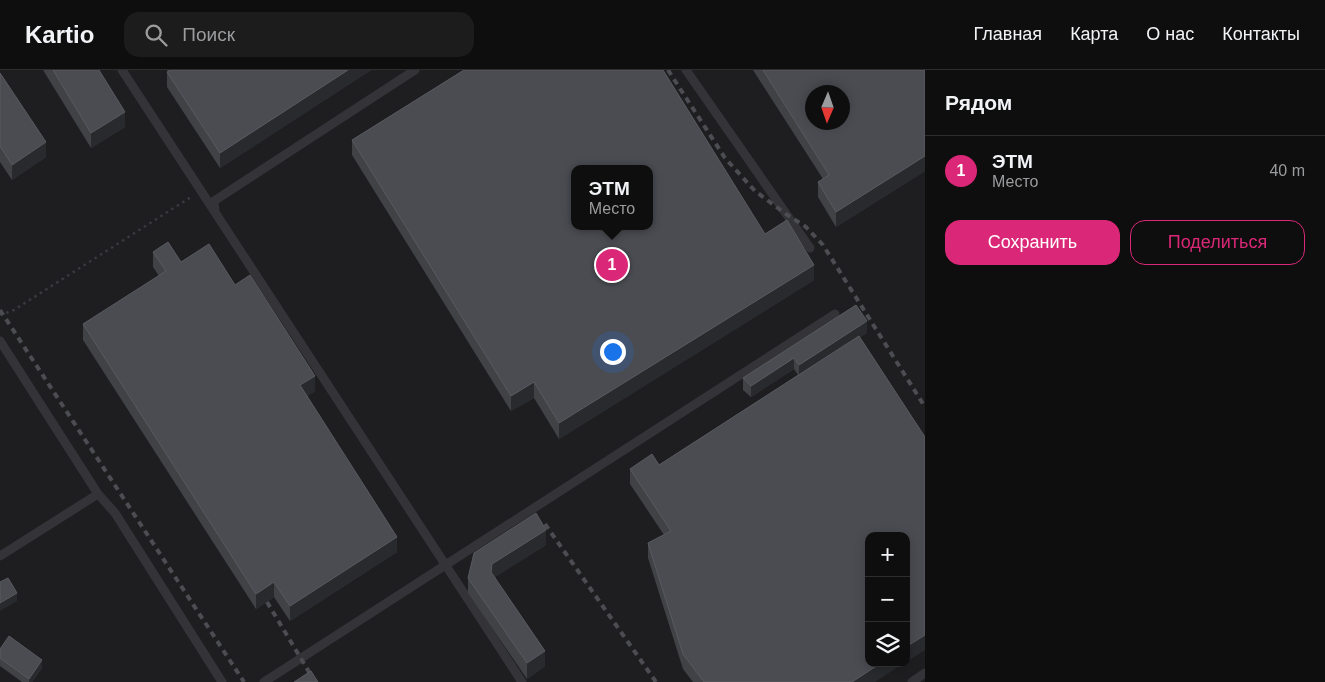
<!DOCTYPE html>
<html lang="ru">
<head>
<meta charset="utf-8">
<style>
	body { margin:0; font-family:Helvetica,sans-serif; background:#1c1c1c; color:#f1f3f6 }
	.controls { position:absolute; right:15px; bottom:15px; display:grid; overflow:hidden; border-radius:10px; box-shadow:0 2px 12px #0003 }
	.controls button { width:45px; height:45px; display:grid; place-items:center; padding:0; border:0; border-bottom:1px solid #2e2e2e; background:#0e0e0e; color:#f1f3f6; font:25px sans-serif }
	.compass { position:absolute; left:805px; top:15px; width:45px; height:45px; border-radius:50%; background:#0e0e0e; box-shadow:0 2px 12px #0003; rotate:182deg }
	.you { position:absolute; left:612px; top:281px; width:18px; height:18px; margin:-12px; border:4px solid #fff; border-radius:50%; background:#1a73e8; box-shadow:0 0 0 8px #1a73e833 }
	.badge { display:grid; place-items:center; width:32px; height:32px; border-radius:50%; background:#db2777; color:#fff; font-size:16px; font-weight:700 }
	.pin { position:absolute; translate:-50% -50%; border:2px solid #fff; box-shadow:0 1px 5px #0006 }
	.popup { position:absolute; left:571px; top:95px; width:82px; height:65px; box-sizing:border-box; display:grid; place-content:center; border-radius:10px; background:#0e0e0e; filter:drop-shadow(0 1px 4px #0005); font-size:16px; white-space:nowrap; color:#9b9c9e }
	.popup b { font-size:19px; color:#f1f3f6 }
	.popup::after { content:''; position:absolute; left:50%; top:100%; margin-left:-10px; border:10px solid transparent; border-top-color:#0e0e0e }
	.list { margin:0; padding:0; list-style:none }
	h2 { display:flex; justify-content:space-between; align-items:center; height:65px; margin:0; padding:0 20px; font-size:21px }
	h2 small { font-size:16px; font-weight:400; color:#9b9c9e }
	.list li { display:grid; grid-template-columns:32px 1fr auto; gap:15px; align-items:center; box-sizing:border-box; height:70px; padding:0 20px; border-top:1px solid #2e2e2e }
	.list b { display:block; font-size:19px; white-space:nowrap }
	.list p { margin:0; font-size:16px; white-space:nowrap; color:#9b9c9e }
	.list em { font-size:16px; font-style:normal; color:#9b9c9e }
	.actions { display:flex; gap:10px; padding:15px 20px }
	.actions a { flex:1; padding:11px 0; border:1px solid #db2777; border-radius:15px; text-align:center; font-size:18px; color:#db2777 }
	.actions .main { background:#db2777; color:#fff }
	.icon { flex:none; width:28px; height:28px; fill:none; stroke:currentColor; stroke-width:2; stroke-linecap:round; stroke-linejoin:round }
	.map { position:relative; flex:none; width:925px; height:612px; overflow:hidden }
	header { display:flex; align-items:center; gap:30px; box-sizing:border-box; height:70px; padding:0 25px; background:#0e0e0e; border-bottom:1px solid #2e2e2e }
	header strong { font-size:24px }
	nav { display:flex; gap:28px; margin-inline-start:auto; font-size:18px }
	.search { width:350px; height:45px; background:#1c1c1c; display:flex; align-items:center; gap:12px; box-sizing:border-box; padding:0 18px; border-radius:15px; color:#9b9c9e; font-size:19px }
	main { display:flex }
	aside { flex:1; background:#0e0e0e }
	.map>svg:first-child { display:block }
</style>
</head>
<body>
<header>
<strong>Kartio</strong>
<div class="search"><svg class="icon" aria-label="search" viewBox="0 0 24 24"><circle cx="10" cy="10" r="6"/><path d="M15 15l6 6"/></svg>Поиск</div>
<nav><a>Главная</a><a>Карта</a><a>О нас</a><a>Контакты</a></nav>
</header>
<main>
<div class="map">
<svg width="925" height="612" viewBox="0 0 925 612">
	<rect width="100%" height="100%" fill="#121213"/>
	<!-- built -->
	<path fill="#1e1e20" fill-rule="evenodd" d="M0,0H925V612H0ZM812,22H842V52H812ZM574,99H650V156H574ZM869,466H906V593H869Z"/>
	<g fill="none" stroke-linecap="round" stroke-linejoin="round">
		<!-- path -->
		<path stroke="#393a3f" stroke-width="2.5" stroke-dasharray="2.5 4" stroke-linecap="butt" d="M0,245L14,240L191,127"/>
		<!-- lane -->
		<path stroke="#333338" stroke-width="9" d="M122,0L522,612
			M686,0L810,178
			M215,142L214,131L415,0
			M0,271L98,424
			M0,486L98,424L115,443L222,612
			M264,612L835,244
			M912,612L925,603"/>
		<!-- rail -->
		<path stroke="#4c4d53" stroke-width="4" stroke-dasharray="6 5" stroke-linecap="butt" d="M668,0L725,88L755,121L786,144L806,157L823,175L925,337
			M0,240L244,612
			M545,454L656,612
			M267,532L315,612"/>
	</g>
	<!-- wall -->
	<path fill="#404246" d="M43,0H99L125,57L91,78Z
		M167,0H371L220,98L167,17V2H168Z
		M753,0H925V101L836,157L818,127V112L823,109Z
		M0,3L46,87L12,110L0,92Z
		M352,70L765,164L814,210L559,369L534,328L511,341L352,85Z
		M153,182L235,215L315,321L307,326L397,482L290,551L274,527L256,539L83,270V254L159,206L153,197Z
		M856,235L867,263L860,267L875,612H693L683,599L648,488V473L664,465L630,414V399L659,395L798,305L794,299L751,327L743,320V308Z
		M546,475L495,507L545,596L527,609L468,523V508Z
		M0,579L42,598L32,612H22L0,596Z"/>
	<!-- shaded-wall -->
	<path fill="#292a2d" d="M348,0H371L220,98V83Z
		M125,42V57L91,78V63Z
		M46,72V87L12,110V95Z
		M925,86V101L836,157V142Z
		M814,195V210L559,369V353Z
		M867,251V263L799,307V295Z
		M794,288V299L751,327V316Z
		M315,306V321L300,330V315Z
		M534,312V328L511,341V326Z
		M546,460V475L492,509L491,502L492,494Z
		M397,467V482L290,551V536Z
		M274,512V527L256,539V524Z
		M17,523V531L0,541V533Z
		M925,565V580L906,592V577Z
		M545,581V596L527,609V593Z
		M42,590V598L32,612H29V609Z
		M881,593H904L875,612H852Z"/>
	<!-- building -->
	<path fill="#4b4c52" stroke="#595a61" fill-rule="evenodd" d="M53,0H99L125,42L91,63Z
		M171,0H348L220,83L167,2Z
		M464,0H663L765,164L787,150L814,195L559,353L534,312L511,326L352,70ZM574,99H650V156H574Z
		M763,0H925V86L836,142L818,112L829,105ZM812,22H842V52H812Z
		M0,3L46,72L12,95L0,76Z
		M168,172L181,192L209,174L235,215L250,205L315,306L300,315L397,467L290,536L274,512L256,524L83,254L166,201L153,182Z
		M856,235L867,251L799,295L794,288L751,316L743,308Z
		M859,266L925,367V565L906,577V466H869V593H881L852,612H704L683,584L648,473L671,461L630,399L652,384L659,395Z
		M536,443L546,460L492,494L491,502L545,581L527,593L468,508L474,483Z
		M8,508L17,523L0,533V512Z
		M9,566L42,590L29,609L0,588V579Z
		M311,601L318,612H294Z"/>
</svg>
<div class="controls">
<button>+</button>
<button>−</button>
<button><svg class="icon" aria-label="layers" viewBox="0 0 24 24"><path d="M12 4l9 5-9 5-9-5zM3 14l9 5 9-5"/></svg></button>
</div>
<svg class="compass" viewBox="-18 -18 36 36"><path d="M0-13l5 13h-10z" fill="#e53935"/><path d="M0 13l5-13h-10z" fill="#9b9c9e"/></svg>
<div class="you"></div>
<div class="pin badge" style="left:612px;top:195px">1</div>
<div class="popup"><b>ЭТМ</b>Место</div>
</div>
<aside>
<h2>Рядом<small></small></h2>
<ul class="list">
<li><span class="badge">1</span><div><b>ЭТМ</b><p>Место</p></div><em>40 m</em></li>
</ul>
<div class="actions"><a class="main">Сохранить</a><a>Поделиться</a></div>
</aside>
</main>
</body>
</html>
